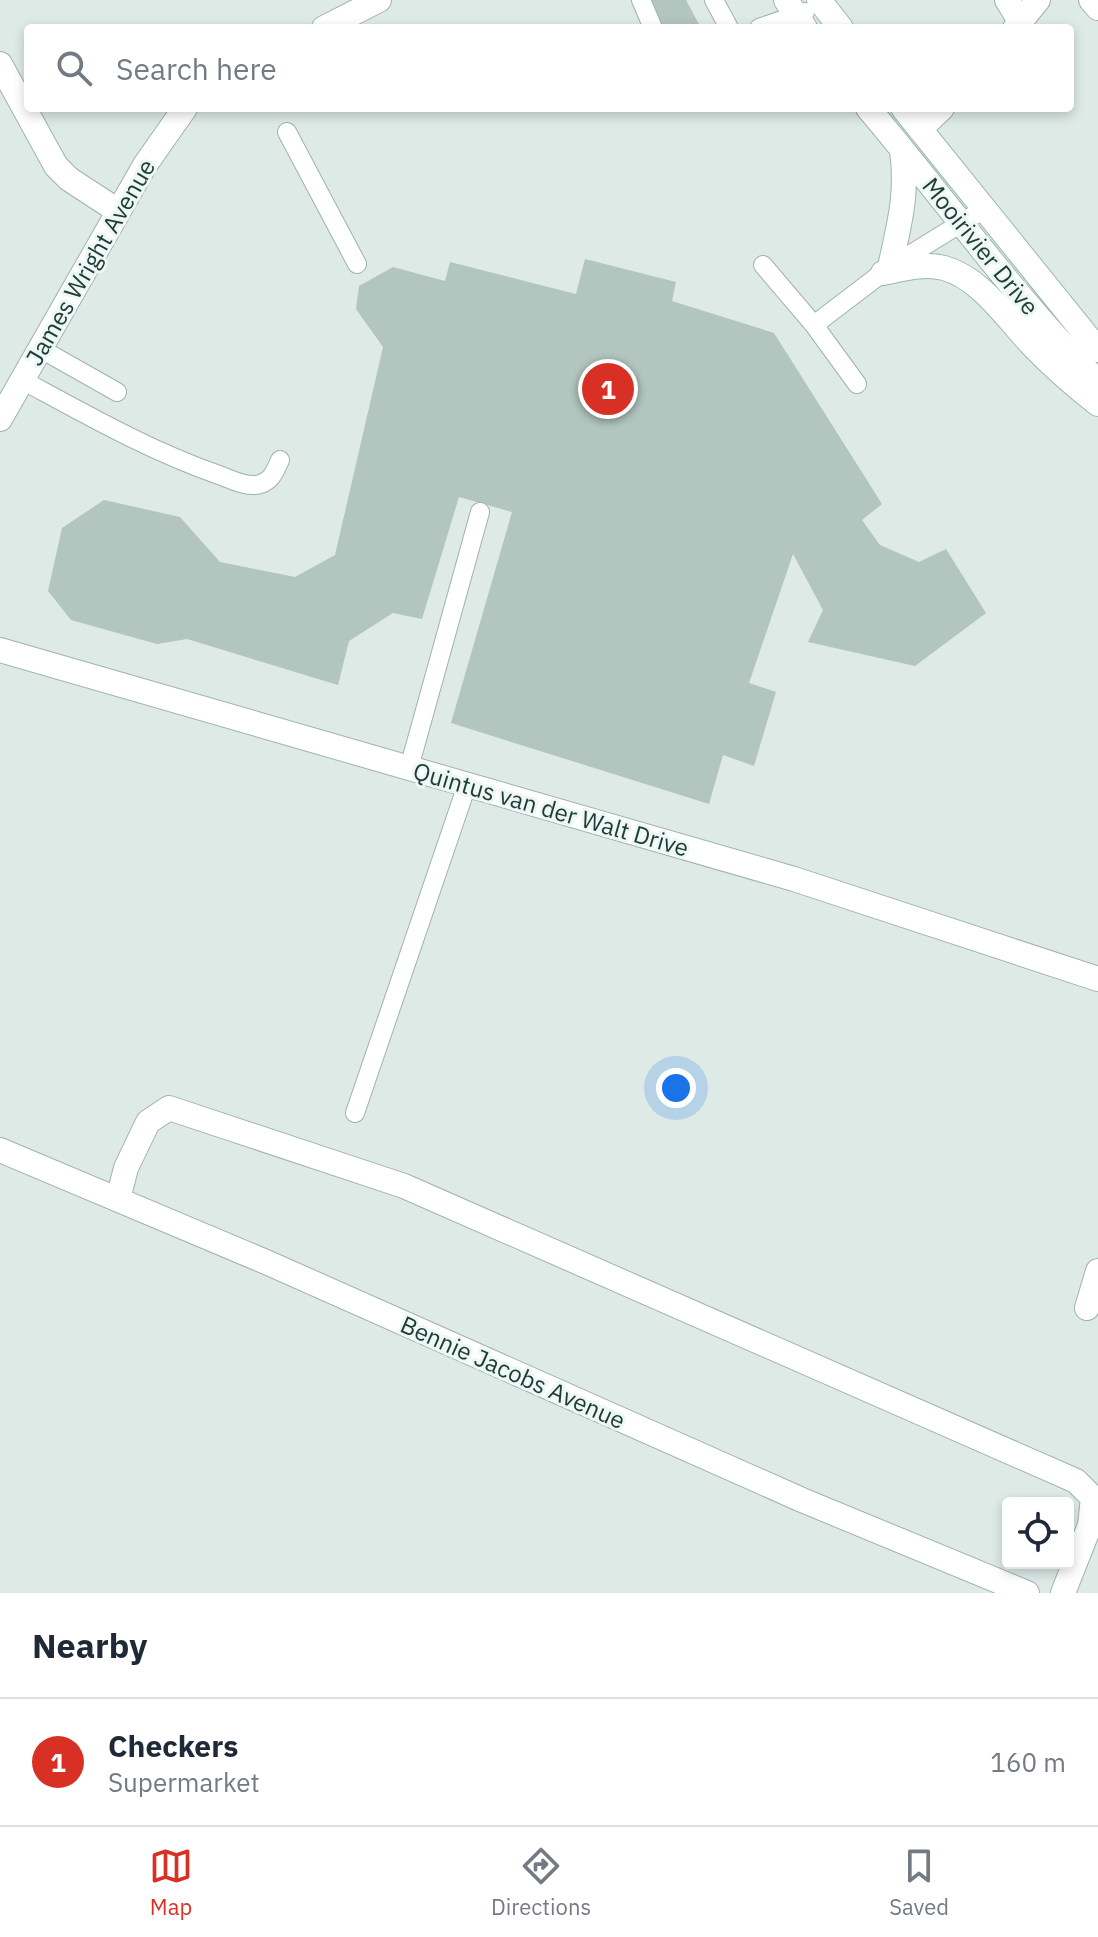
<!DOCTYPE html>
<html lang="en">
<head>
<meta charset="utf-8">
<style>
	body { margin:0; font-family:"IBM Plex Sans",sans-serif; background:#f2f2f3; color:#1f2937 }
	.controls { position:absolute; right:24px; bottom:24px; display:grid; overflow:hidden; border-radius:8px; box-shadow:0 4px 12px #0003 }
	.controls button { width:72px; height:72px; display:grid; place-items:center; padding:0; border:0; border-bottom:2px solid #e0e1e3; background:#fff; color:#1f2937; font:40px sans-serif }
	.you { position:absolute; left:676px; top:1088px; width:28px; height:28px; margin:-20px; border:6px solid #fff; border-radius:50%; background:#1a73e8; box-shadow:0 0 0 12px #1a73e833 }
	.badge { display:grid; place-items:center; width:52px; height:52px; border-radius:50%; background:#d93025; color:#fff; font-size:26px; font-weight:700 }
	.pin { position:absolute; translate:-50% -50%; border:4px solid #fff; box-shadow:0 2px 8px #0006 }
	.list { margin:0; padding:0; list-style:none }
	h2 { display:flex; justify-content:space-between; align-items:center; height:104px; margin:0; padding:0 32px; font-size:34px }
	h2 small { font-size:26px; font-weight:400; color:#747a83 }
	.list li { display:grid; grid-template-columns:52px 1fr auto; gap:24px; align-items:center; box-sizing:border-box; height:128px; padding:0 32px; border-top:2px solid #e0e1e3 }
	.list b { display:block; font-size:30px; white-space:nowrap }
	.list p { margin:0; font-size:26px; white-space:nowrap; color:#747a83 }
	.list em { font-size:26px; font-style:normal; color:#747a83 }
	.icon { flex:none; width:44px; height:44px; fill:none; stroke:currentColor; stroke-width:2; stroke-linecap:round; stroke-linejoin:round }
	.map { position:relative; flex:none; width:1098px; height:1593px; overflow:hidden }
	.search { position:absolute; background:#fff; box-shadow:0 4px 12px #0003; left:24px; right:24px; top:24px; height:88px; display:flex; align-items:center; gap:20px; box-sizing:border-box; padding:0 28px; border-radius:8px; color:#747a83; font-size:30px }
	.sheet { height:232px; background:#fff }
	nav { display:flex; justify-content:space-around; align-items:center; box-sizing:border-box; height:112px; border-top:2px solid #e0e1e3; background:#fff; font-size:22px; color:#747a83 }
	nav a { display:grid; justify-items:center; gap:4px }
	nav .on { color:#d93025 }
	.map>svg:first-child { display:block }
</style>
</head>
<body>
<div class="map">
<svg width="1098" height="1593" viewBox="0 0 1098 1593">
	<rect width="100%" height="100%" fill="#ddeae6"/>
	<!-- building -->
	<path fill="#b2c5bf" d="M646,0H686L701,28H661Z
		M585,259L676,282L672,301L774,333L882,504L862,520L880,545L919,562L946,549L986,613L915,666L808,642L823,610L793,554L749,683L776,692L754,766L723,755L709,804L451,723L512,512L459,497L422,619L393,613L349,641L338,685L187,639L157,644L71,620L48,591L62,528L104,500L180,517L220,562L295,577L335,555L383,347L356,309L359,286L393,267L445,281L450,262L576,294Z"/>
	<g fill="none" stroke-linecap="round" stroke-linejoin="round">
		<!-- lane casing -->
		<g stroke="#a0b2ae" stroke-width="20">
			<path id="lane" d="M641,0L653,28
				M714,0L729,28
				M759,28L805,12
				M287,132L357,264
				M763,265L814,325L857,384
				M814,325L890,267L984,209
				M41,349L117,392
				M22,380C87,415 150,451 219,475C230,479 243,486 255,485C270,484 275,472 280,460
				M409,768L480,512
				M355,1113L467,785"/>
		</g>
		<!-- street casing -->
		<g stroke="#a0b2ae" stroke-width="26">
			<path id="street" d="M1007,0L1020,21
				M1091,0L1098,8
				M324,28L379,0
				M1015,28L1038,0
				M0,64L56,166L69,179L118,211
				M920,129L942,108
				M0,419L145,165L185,108
				M0,650L794,879L1098,979
				M0,1150L266,1262L802,1500L1027,1593
				M118,1199L126,1168L148,1122L169,1108L404,1186L1076,1481L1093,1498L1090,1525L1063,1593
				M1087,1308L1098,1271"/>
		</g>
		<!-- secondary casing -->
		<g stroke="#9bb7b0" stroke-width="26">
			<path id="secondary" d="M786,0L805,28
				M819,0L841,28
				M868,108C945,199 1014,297 1098,382
				M903,108L1098,350
				M890,267C899,225 908,195 902,151
				M883,273C903,269 924,263 944,268C981,278 1008,320 1033,346C1053,367 1075,386 1098,404"/>
		</g>
		<!-- lane -->
		<use href="#lane" stroke="#fff" stroke-width="18"/>
		<!-- street -->
		<use href="#street" stroke="#fff" stroke-width="24"/>
		<!-- secondary -->
		<use href="#secondary" stroke="#fff" stroke-width="24"/>
	</g>
	<g text-anchor="middle" dominant-baseline="central" stroke-width="6" stroke-linejoin="round" paint-order="stroke">
		<!-- street labels -->
		<g font-size="24" fill="#1e3b37" stroke="#edf7f3">
			<text transform="translate(981 246) rotate(51)">Mooirivier Drive</text>
			<text transform="translate(90 262) rotate(-60)">James Wright Avenue</text>
			<text transform="translate(551 809) rotate(16)">Quintus van der Walt Drive</text>
			<text transform="translate(513 1372) rotate(24)">Bennie Jacobs Avenue</text>
		</g>
	</g>
</svg>
<div class="controls">
<button><svg class="icon" aria-label="locate" viewBox="0 0 24 24"><circle cx="12" cy="12" r="6"/><path d="M12 2v4M12 18v4M2 12h4M18 12h4"/></svg></button>
</div>
<div class="you"></div>
<div class="pin badge" style="left:608px;top:389px">1</div>
<div class="search"><svg class="icon" aria-label="search" viewBox="0 0 24 24"><circle cx="10" cy="10" r="6"/><path d="M15 15l6 6"/></svg>Search here</div>
</div>
<section class="sheet">
<h2>Nearby<small></small></h2>
<ul class="list">
<li><span class="badge">1</span><div><b>Checkers</b><p>Supermarket</p></div><em>160 m</em></li>
</ul>
</section>
<nav>
<a class="on"><svg class="icon" aria-label="map" viewBox="0 0 24 24"><path d="M3 6l6-2 6 2 6-2v14l-6 2-6-2-6 2zM9 4v14M15 6v14"/></svg>Map</a>
<a><svg class="icon" aria-label="directions" viewBox="0 0 24 24"><path d="M12 3l9 9-9 9-9-9zM9 14v-3h6M13 9l2 2-2 2"/></svg>Directions</a>
<a><svg class="icon" aria-label="saved" viewBox="0 0 24 24"><path d="M7 4h10v16l-5-4-5 4z"/></svg>Saved</a>
</nav>
</body>
</html>
